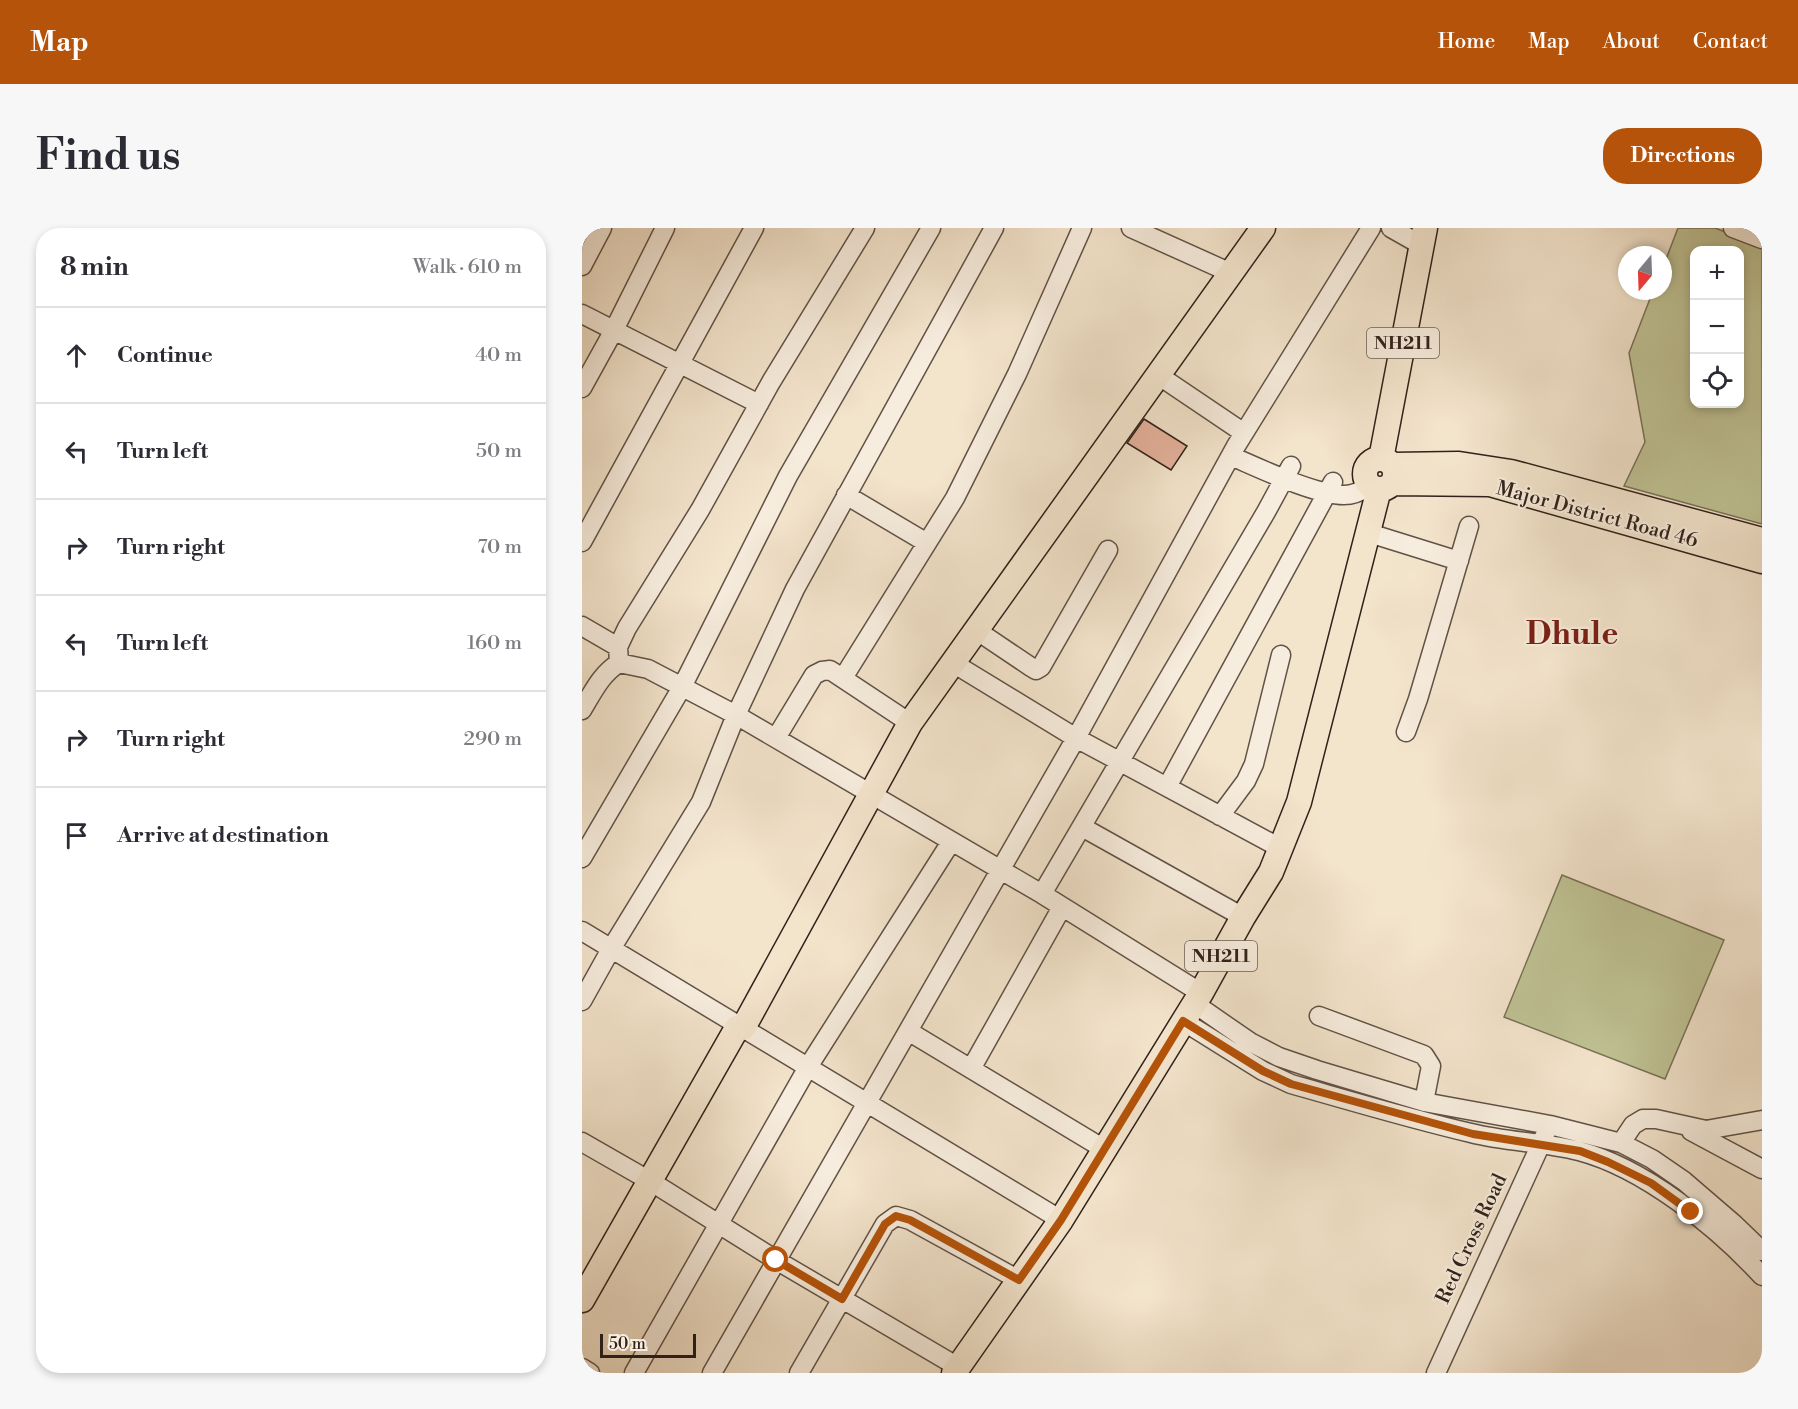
<!DOCTYPE html>
<html lang="en">
<head>
<meta charset="utf-8">
<style>
	body { margin:0; font-family:"Libre Bodoni",serif; background:#f7f7f7; color:#2b2b33 }
	.controls { position:absolute; right:18px; top:18px; display:grid; overflow:hidden; border-radius:12px; box-shadow:0 3px 9px #0003 }
	.controls button { width:54px; height:54px; display:grid; place-items:center; padding:0; border:0; border-bottom:2px solid #e1e1e2; background:#fff; color:#2b2b33; font:30px sans-serif }
	.compass { position:absolute; left:1036px; top:18px; width:54px; height:54px; border-radius:50%; background:#fff; box-shadow:0 3px 9px #0003; rotate:199deg }
	.scale { position:absolute; left:18px; bottom:15px; width:96px; box-sizing:border-box; padding-left:6px; border:3px solid #30211a; border-top:0; font-size:16px; line-height:21px; white-space:nowrap; color:#30211a; -webkit-text-stroke:4px #f7edde; paint-order:stroke }
	.stop { position:absolute; width:18px; height:18px; margin:-14px; border:4px solid #b45309; border-radius:50%; background:#fff }
	.stop.end { background:#b45309; border-color:#fff; box-shadow:0 2px 6px #0008 }
	.list { margin:0; padding:0; list-style:none }
	h2 { display:flex; justify-content:space-between; align-items:center; height:78px; margin:0; padding:0 24px; font-size:26px }
	h2 small { font-size:20px; font-weight:400; color:#7c7c81 }
	.list li { display:grid; grid-template-columns:39px 1fr auto; gap:18px; align-items:center; box-sizing:border-box; height:96px; padding:0 24px; border-top:2px solid #e1e1e2 }
	.list b { display:block; font-size:22px; white-space:nowrap }
	.list em { font-size:20px; font-style:normal; color:#7c7c81 }
	.icon { flex:none; width:33px; height:33px; fill:none; stroke:currentColor; stroke-width:2; stroke-linecap:round; stroke-linejoin:round }
	.map { position:relative; flex:none; width:1180px; height:1145px; overflow:hidden; border-radius:24px }
	header { display:flex; align-items:center; gap:36px; box-sizing:border-box; height:84px; padding:0 30px; background:#b45309; color:#fff }
	header strong { font-size:28px }
	nav { display:flex; gap:33px; margin-inline-start:auto; font-size:21px }
	.intro { display:flex; align-items:center; justify-content:space-between; box-sizing:border-box; height:144px; padding:0 36px }
	h1 { margin:0; font-size:42px }
	.button { padding:15px 27px; border-radius:24px; background:#b45309; color:#fff; font-size:21px; font-weight:700 }
	main { display:flex; gap:36px; padding:0 36px }
	aside { flex:1; background:#fff; border-radius:24px; box-shadow:0 3px 9px #0003 }
	.map>svg:first-child { display:block }
</style>
</head>
<body>
<header>
<strong>Map</strong>
<nav><a>Home</a><a>Map</a><a>About</a><a>Contact</a></nav>
</header>
<div class="intro"><h1>Find us</h1><a class="button">Directions</a></div>
<main>
<aside>
<h2>8 min<small>Walk · 610 m</small></h2>
<ul class="list">
<li><svg class="icon" aria-label="ahead" viewBox="0 0 24 24"><path d="M12 20V5M6 11l6-6 6 6"/></svg><div><b>Continue</b></div><em>40 m</em></li>
<li><svg class="icon" aria-label="left" viewBox="0 0 24 24"><path d="M17 20v-9H6M10 6l-5 5 5 5"/></svg><div><b>Turn left</b></div><em>50 m</em></li>
<li><svg class="icon" aria-label="right" viewBox="0 0 24 24"><path d="M7 20v-9h11M14 6l5 5-5 5"/></svg><div><b>Turn right</b></div><em>70 m</em></li>
<li><svg class="icon" aria-label="left" viewBox="0 0 24 24"><path d="M17 20v-9H6M10 6l-5 5 5 5"/></svg><div><b>Turn left</b></div><em>160 m</em></li>
<li><svg class="icon" aria-label="right" viewBox="0 0 24 24"><path d="M7 20v-9h11M14 6l5 5-5 5"/></svg><div><b>Turn right</b></div><em>290 m</em></li>
<li><svg class="icon" aria-label="arrive" viewBox="0 0 24 24"><path d="M6 21V4h12l-3 4 3 4H6"/></svg><div><b>Arrive at destination</b></div></li>
</ul>
</aside>
<div class="map">
<svg width="1180" height="1145" viewBox="0 0 1180 1145">
	<rect width="100%" height="100%" fill="#f3e4cc"/>
	<filter id="stains"><feTurbulence type="fractalNoise" baseFrequency=".00333" numOctaves="4"/><feColorMatrix values="0 0 0 0 .2 0 0 0 0 .09 0 0 0 0 .02 0 0 0 .5 -.17"/></filter>
	<radialGradient id="worn" r=".72"><stop offset=".6" stop-color="#630" stop-opacity="0"/><stop offset="1" stop-color="#630" stop-opacity=".3"/></radialGradient>
	<!-- green -->
	<path fill="#bfc294" stroke="#787257" stroke-width="1.5" fill-rule="evenodd" d="M1096,0H1133L1180,18V296L1042,258L1063,214L1047,125L1071,63H1081V39ZM1112,22H1158V176H1112Z
		M980,647L1142,712L1083,851L922,789Z"/>
	<!-- building -->
	<path fill="#e5b29d" stroke="#30211a" stroke-width="1.5" d="M562,191L605,218L589,242L545,215Z"/>
	<g fill="none" stroke-linecap="round" stroke-linejoin="round">
		<!-- minor casing -->
		<g stroke="#615246" stroke-width="21">
			<path id="minor" d="M549,0L649,45
				M809,0L839,17
				M1151,0L1180,11
				M0,38L20,0
				M0,86L177,176
				M576,147L662,205
				M0,160L32,102L83,0
				M649,228C677,240 733,267 762,267C772,267 780,263 788,258
				M264,267L345,315
				M787,305L877,333
				M0,314L172,0
				M0,398L36,419
				M394,402L449,439L454,442L459,439L526,322
				M37,435L36,419L45,400L118,282L189,154L283,0
				M371,435L494,510L700,621
				M261,450L373,270L435,146L500,0
				M0,482C11,464 19,446 37,435L66,441L154,487L460,666L619,765
				M824,504L836,471L887,298
				M194,510L232,447L240,443L248,442L328,495
				M585,559L751,254
				M638,588L664,553L672,536L699,427
				M500,599L661,689
				M0,630L100,459L206,248L349,0
				M460,666L684,284L709,238
				M0,703L479,992
				M0,773L29,721L119,574L154,487L213,361L412,0
				M613,776L668,814L697,829L735,842L842,874L968,897L1039,915L1070,931L1102,953L1152,996L1180,1023
				M737,788L842,827L849,838L842,874
				M601,793L681,843L709,856C769,873 829,891 889,905C924,914 962,914 997,923C1062,940 1135,999 1180,1048
				M326,803L522,921
				M389,841L480,679
				M1109,903L1180,941
				M0,914L68,953L194,1032L376,1139
				M1039,915L1051,897L1061,891H1074L1124,902L1180,892
				M0,1140L8,1145
				M52,1145L226,839L369,614
				M130,1145L494,510L654,218L789,0
				M217,1145L303,996L314,988L328,992L437,1052
				M854,1145L963,907"/>
		</g>
		<!-- major casing -->
		<g stroke="#30211a" stroke-width="27">
			<path id="major" d="M783 246a15 15 0 1 1 30 0a15 15 0 1 1-30 0Z
				M799,231L843,0
				M811,237L877,236L929,244L1180,312
				M811,255L908,256L1180,333
				M0,1072L155,800H161L328,495L681,0
				M372,1145L479,992L619,765L661,689L689,644L717,574L797,261"/>
		</g>
		<!-- minor -->
		<use href="#minor" stroke="#f7edde" stroke-width="18"/>
		<!-- major -->
		<use href="#major" stroke="#f3e4cc" stroke-width="24"/>
	</g>
	<g fill="none" stroke-linecap="round" stroke-linejoin="round">
		<!-- route -->
		<path stroke="#b45309" stroke-width="8" d="M194,1032L260,1071L303,996L314,988L328,992L437,1052L479,992L601,793L681,843L709,856L891,906L998,923L1026,934L1069,955L1109,984"/>
	</g>
	<g text-anchor="middle" dominant-baseline="central" stroke-width="4.5" stroke-linejoin="round" paint-order="stroke">
		<!-- shield labels -->
		<g fill="#f7edde" stroke="#6c5e55" stroke-width="1.5">
			<rect x="785" y="100" width="72" height="30" rx="4.5"/>
			<rect x="603" y="713" width="72" height="30" rx="4.5"/>
		</g>
		<g font-size="18" font-weight="bold" fill="#30211a">
			<text x="821" y="115">NH211</text>
			<text x="639" y="728">NH211</text>
		</g>
		<!-- street labels -->
		<g font-size="20" fill="#30211a" stroke="#f7edde">
			<text transform="translate(1015 287) rotate(15)">Major District Road 46</text>
			<text transform="translate(890 1011) rotate(-65)">Red Cross Road</text>
		</g>
		<!-- town labels -->
		<g font-size="32" font-weight="bold" fill="#7a1f14" stroke="#f7edde">
			<text x="990" y="406">Dhule</text>
		</g>
	</g>
	<rect width="100%" height="100%" filter="url(#stains)"/>
	<rect width="100%" height="100%" fill="url(#worn)"/>
</svg>
<div class="controls">
<button>+</button>
<button>−</button>
<button><svg class="icon" aria-label="locate" viewBox="0 0 24 24"><circle cx="12" cy="12" r="6"/><path d="M12 2v4M12 18v4M2 12h4M18 12h4"/></svg></button>
</div>
<svg class="compass" viewBox="-18 -18 36 36"><path d="M0-13l5 13h-10z" fill="#e53935"/><path d="M0 13l5-13h-10z" fill="#7c7c81"/></svg>
<div class="scale">50 m</div>
<div class="stop" style="left:194px;top:1032px"></div>
<div class="stop end" style="left:1109px;top:984px"></div>
</div>
</main>
</body>
</html>
